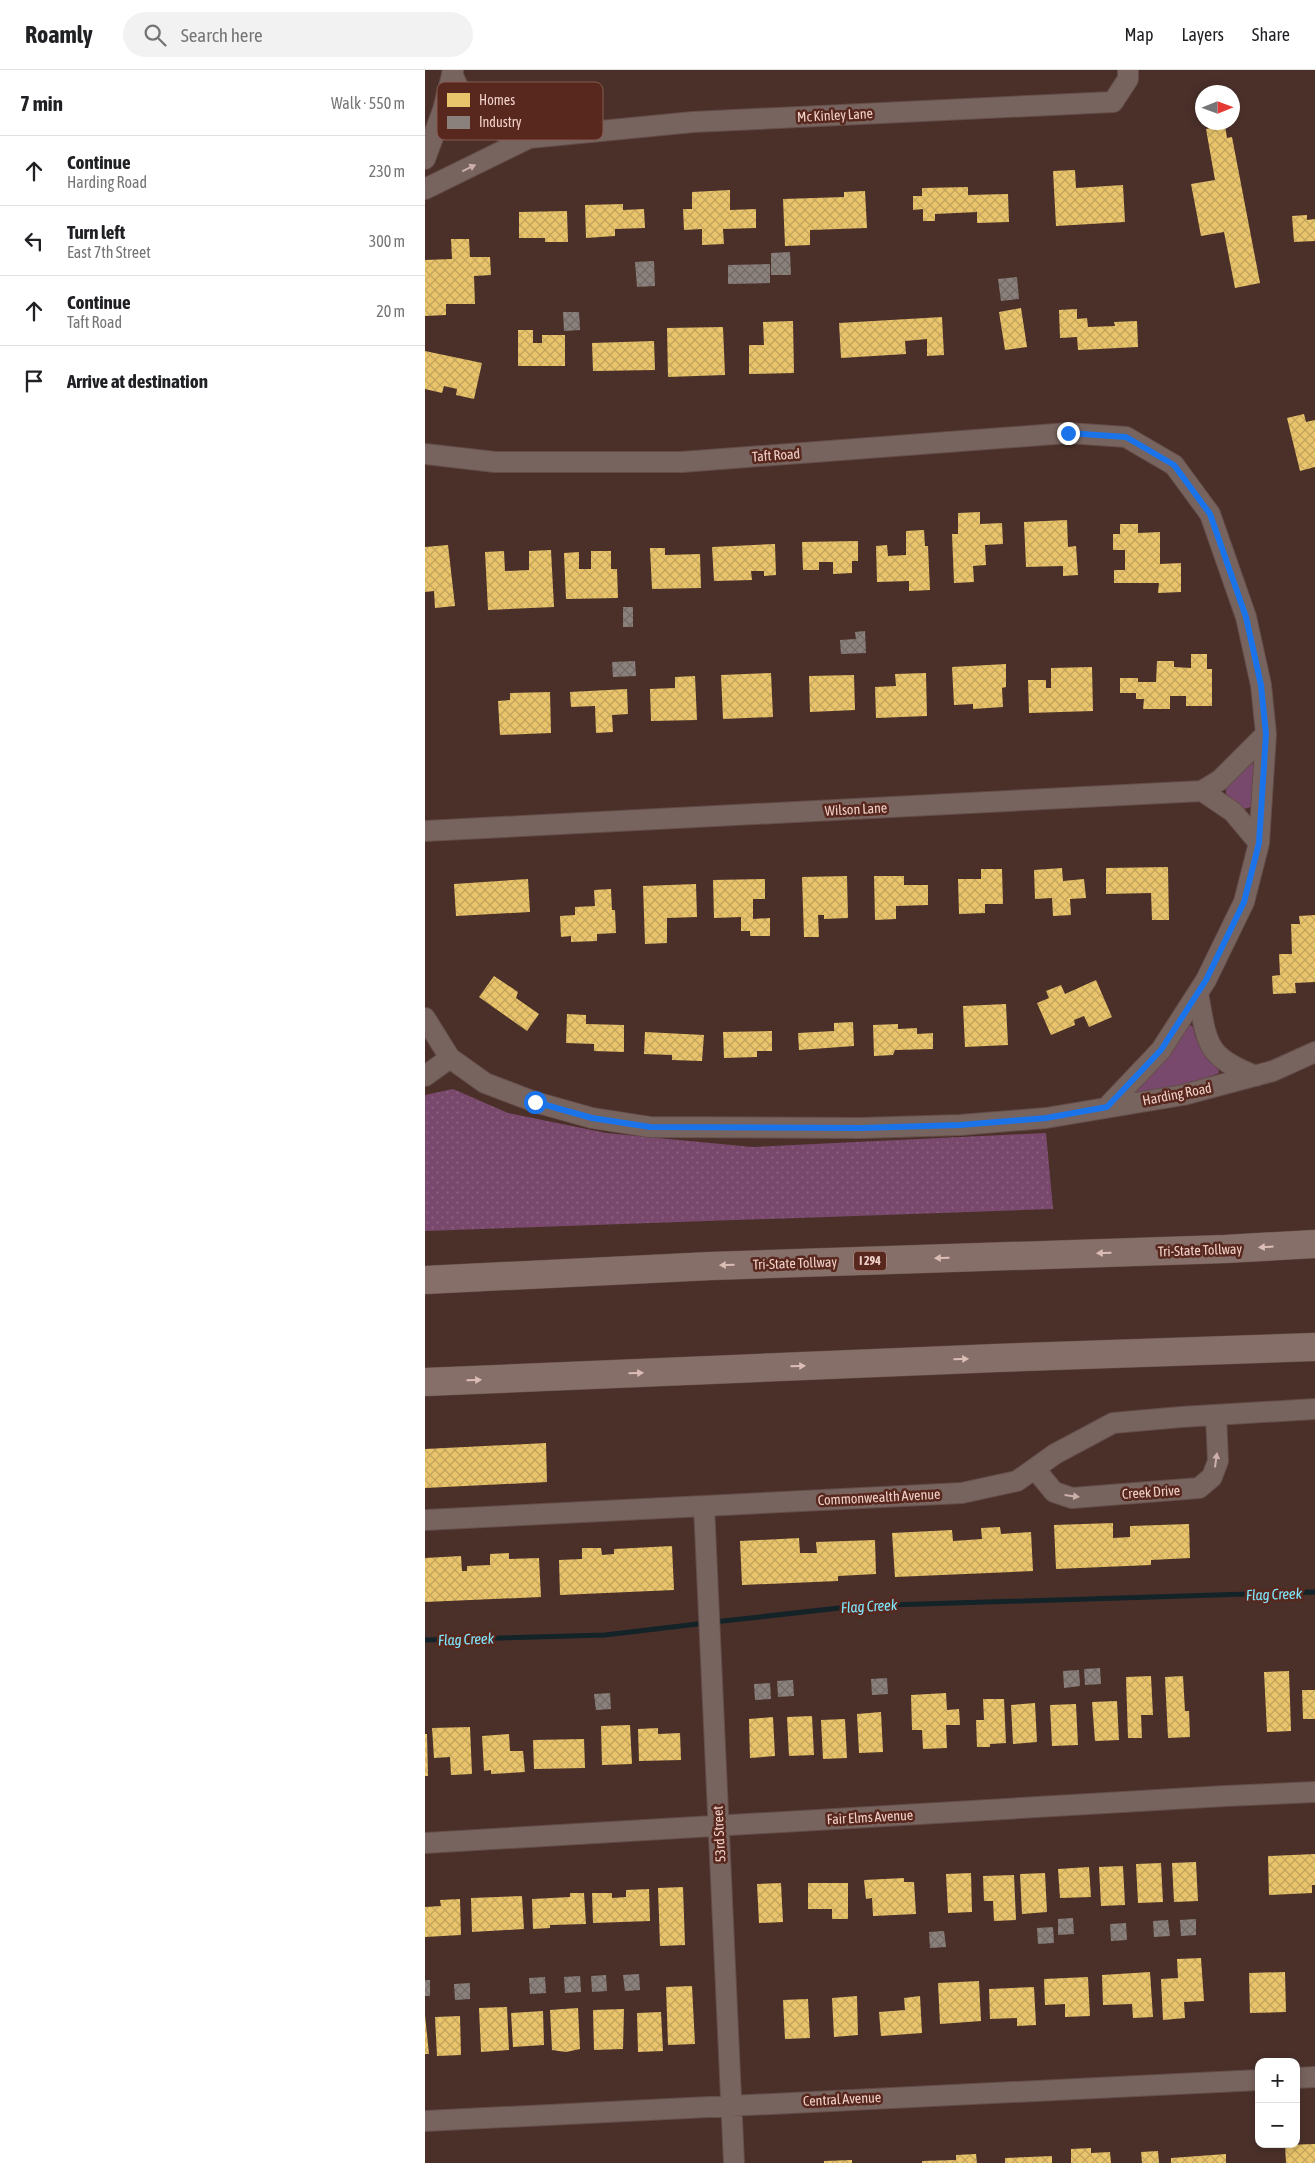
<!DOCTYPE html>
<html lang="en">
<head>
<meta charset="utf-8">
<style>
	body { margin:0; font-family:"Asap Condensed",sans-serif; background:#f2f2f2; color:#202124 }
	.controls { position:absolute; right:15px; bottom:15px; display:grid; overflow:hidden; border-radius:10px; box-shadow:0 2px 8px #0003 }
	.controls button { width:45px; height:45px; display:grid; place-items:center; padding:0; border:0; border-bottom:1px solid #e0e0e0; background:#fff; color:#202124; font:25px sans-serif }
	.compass { position:absolute; left:770px; top:15px; width:45px; height:45px; border-radius:50%; background:#fff; box-shadow:0 2px 8px #0003; rotate:89deg }
	.stop { position:absolute; width:15px; height:15px; margin:-11px; border:4px solid #1a73e8; border-radius:50%; background:#fff }
	.stop.end { background:#1a73e8; border-color:#fff; box-shadow:0 1px 5px #0008 }
	.list { margin:0; padding:0; list-style:none }
	h2 { display:flex; justify-content:space-between; align-items:center; height:65px; margin:0; padding:0 20px; font-size:21px }
	h2 small { font-size:16px; font-weight:400; color:#757577 }
	.list li { display:grid; grid-template-columns:32px 1fr auto; gap:15px; align-items:center; box-sizing:border-box; height:70px; padding:0 20px; border-top:1px solid #e0e0e0 }
	.list b { display:block; font-size:19px; white-space:nowrap }
	.list p { margin:0; font-size:16px; white-space:nowrap; color:#757577 }
	.list em { font-size:16px; font-style:normal; color:#757577 }
	.icon { flex:none; width:28px; height:28px; fill:none; stroke:currentColor; stroke-width:2; stroke-linecap:round; stroke-linejoin:round }
	.map { position:relative; flex:none; width:890px; height:2093px; overflow:hidden }
	header { display:flex; align-items:center; gap:30px; box-sizing:border-box; height:70px; padding:0 25px; background:#fff; border-bottom:1px solid #e0e0e0 }
	header strong { font-size:24px }
	nav { display:flex; gap:28px; margin-inline-start:auto; font-size:18px }
	.search { width:350px; height:45px; background:#f2f2f2; display:flex; align-items:center; gap:12px; box-sizing:border-box; padding:0 18px; border-radius:28px; color:#757577; font-size:19px }
	main { display:flex }
	aside { flex:1; background:#fff }
	.map>svg:first-child { display:block }
</style>
</head>
<body>
<header>
<strong>Roamly</strong>
<div class="search"><svg class="icon" aria-label="search" viewBox="0 0 24 24"><circle cx="10" cy="10" r="6"/><path d="M15 15l6 6"/></svg>Search here</div>
<nav><a>Map</a><a>Layers</a><a>Share</a></nav>
</header>
<main>
<aside>
<h2>7 min<small>Walk · 550 m</small></h2>
<ul class="list">
<li><svg class="icon" aria-label="ahead" viewBox="0 0 24 24"><path d="M12 20V5M6 11l6-6 6 6"/></svg><div><b>Continue</b><p>Harding Road</p></div><em>230 m</em></li>
<li><svg class="icon" aria-label="left" viewBox="0 0 24 24"><path d="M17 20v-9H6M10 6l-5 5 5 5"/></svg><div><b>Turn left</b><p>East 7th Street</p></div><em>300 m</em></li>
<li><svg class="icon" aria-label="ahead" viewBox="0 0 24 24"><path d="M12 20V5M6 11l6-6 6 6"/></svg><div><b>Continue</b><p>Taft Road</p></div><em>20 m</em></li>
<li><svg class="icon" aria-label="arrive" viewBox="0 0 24 24"><path d="M6 21V4h12l-3 4 3 4H6"/></svg><div><b>Arrive at destination</b></div></li>
</ul>
</aside>
<div class="map">
<svg width="890" height="2093" viewBox="0 0 890 2093">
	<defs>
		<pattern id="park-dots" width="8" height="8" patternUnits="userSpaceOnUse" patternTransform="scale(1.25)"><rect width="8" height="8" fill="#79496d"/><path d="M2 2h.1M6 6h.1" fill="none" stroke="#8c6280" stroke-width="1.8" stroke-linecap="round"/></pattern>
		<pattern id="homes-cross-hatch" width="8" height="8" patternUnits="userSpaceOnUse" patternTransform="scale(1.25)"><rect width="8" height="8" fill="#e9c46a"/><path d="M0 0l8 8M0 8l8-8" fill="none" stroke="#c1a35e"/></pattern>
		<pattern id="industry-cross-hatch" width="8" height="8" patternUnits="userSpaceOnUse" patternTransform="scale(1.25)"><rect width="8" height="8" fill="#8a817c"/><path d="M0 0l8 8M0 8l8-8" fill="none" stroke="#736a66"/></pattern>
	</defs>
	<rect width="100%" height="100%" fill="#4b302a"/>
	<!-- green -->
	<path fill="#79496d" d="M832,689L828,734L826,737L819,739L801,724V717Z
		M765,955L768,957L770,966L778,980L793,997L794,1003L772,1012L709,1025L707,1023L761,956Z"/>
	<!-- park -->
	<path fill="url(#park-dots)" d="M28,1019L83,1043L181,1063L327,1077L621,1063L628,1139L0,1161V1025Z"/>
	<!-- homes -->
	<path fill="url(#homes-cross-hatch)" d="M800,55L802,68L807,67L835,213L810,218L799,162L776,166L766,114L790,110L781,59Z
		M650,100L651,118L698,115L700,152L631,156L628,101Z
		M543,117V125L583,124L584,152L552,153V142L510,144V151H498V139L488,140V126H497V118Z
		M305,120V140L331,139V158L298,159L299,174L277,175V159L259,160L258,139H267V122Z
		M440,121L442,158L385,160V175L360,176L358,129L419,127V122Z
		M198,134V140L219,139L220,158L190,159V166L161,168L160,135Z
		M142,141L143,172H120V168H94V142Z
		M882,145V150L890,149V171L869,172L867,146Z
		M26,169H44L45,187H65L66,205L49,206L50,234H21V245L0,246V190L27,189Z
		M596,238L602,277L580,280L574,242Z
		M652,239V249L662,248L663,257L690,256L689,252L712,251L713,277L653,280L652,267L635,268L634,240Z
		M517,247L519,285L502,286V269L480,271L481,284L416,288L414,253Z
		M368,251L369,303L324,304V275H339L338,252Z
		M298,257L300,305L243,307L242,258Z
		M93,260H108V273H117V265H140V296H93Z
		M229,271L230,300L168,301L167,273Z
		M0,281L57,293L49,329L31,325L32,319L19,316L17,323L0,319Z
		M879,344L881,352L890,350V397L875,401L862,348Z
		M555,442V454L577,453L578,474L560,475L561,495L548,496L549,512L529,513L527,464H533V443Z
		M642,450L643,477L651,476L653,505L638,506V496L601,497L599,452Z
		M695,454H713V463L735,462V494L756,493V522L733,523L734,513H689V500H700V480H688V464H695Z
		M499,460L500,476H503L505,520L484,521V511L452,512L451,476L462,475L463,486L481,485V461Z
		M433,471V491H427V503L408,504V492H394V500H378L377,472Z
		M350,474L351,505L339,506V501H326L327,510L289,511L287,477Z
		M23,475L30,536L10,538L9,521L0,522V477Z
		M225,478H240V485L275,484L276,518L227,519Z
		M126,480L129,537L63,540L60,482L79,481L80,501L104,500V481Z
		M166,481H186V499H192L193,528L141,529L139,483L154,482V499H166Z
		M766,584H782V599H787V636H761V626H745V639H718L719,629H711V623H695V608H713V612H731L732,591H749V597L766,598Z
		M581,594V617L577,618L578,637L548,639V634L529,635L527,597Z
		M667,597L668,641L604,643L603,610H621V618H626V598Z
		M346,603L348,647L298,649L296,605Z
		M501,603L502,646L451,648L450,617L471,616L470,604Z
		M429,605L430,640L385,642L384,606Z
		M270,606L272,650L226,651L225,619L250,618V607Z
		M202,619L203,644L187,645L188,662L171,663L170,636L146,637L145,622Z
		M125,622L126,663L75,665L73,631L85,630V623Z
		M743,797L744,850H727L726,823L681,824V798Z
		M637,798L638,811L659,809L661,828L645,829L646,845L628,846L627,828L610,829L609,800Z
		M556,799H577L578,834H560V843L534,844L533,809H556Z
		M422,806L423,848L399,849V845H393L394,867H379L377,807Z
		M449,806H479V815H503V835L471,836V849L450,850Z
		M103,809L105,842L31,846L29,814Z
		M340,809V829H328V849L345,848V866H325V861H316V847L289,848L288,810Z
		M271,814L272,847L242,848V873L220,874L218,816Z
		M186,819L187,840H190L191,863L172,864V871L146,872V866L136,867L135,846L150,845V837L170,836L169,820Z
		M890,845V912L870,913L871,923L848,924L847,906L855,905L854,884H867L866,854H875L874,846Z
		M69,906L93,922L91,928L114,944L102,961L54,927Z
		M671,910L687,947L664,957L659,946L649,950L650,955L626,965L612,933L624,928L621,921L636,915L640,924Z
		M581,934L583,975L540,977L538,936Z
		M142,944L161,945V954L199,955V982L169,981V974L141,973Z
		M428,952L429,976L374,980L373,963L409,961V953Z
		M473,954V959L492,958V964L508,963V979L470,980L468,985L449,986L448,955Z
		M347,961V981H332V987L299,988L298,962Z
		M220,962L279,965L277,991L247,990V985L219,984Z
		M121,1373L122,1412L0,1418V1379Z
		M688,1453V1468L705,1467V1456L764,1454L765,1488L726,1490V1495L631,1499L629,1455Z
		M575,1457L576,1464L606,1462L608,1501L470,1507L467,1463L527,1460L528,1471L557,1469L556,1458Z
		M374,1468L375,1483H392L391,1472L450,1470L451,1504L413,1506V1511L317,1515L315,1471Z
		M247,1476L249,1520L135,1525L134,1490L157,1489V1478H176L177,1485L189,1484V1479Z
		M84,1483V1489L114,1488L116,1527L0,1532V1488L36,1486L37,1501H42V1496L65,1495V1484Z
		M864,1601L866,1661L842,1662L839,1602Z
		M726,1606L728,1645H716L717,1668H703L701,1607Z
		M758,1606L760,1641H764L765,1667L743,1668L740,1607Z
		M877,1620H890V1649H878Z
		M521,1623L522,1640L534,1639L535,1655H521L522,1678L498,1679L497,1660H487L486,1625Z
		M558,1629H579L581,1673L565,1674V1677H552L551,1650H559Z
		M692,1631L694,1670L670,1671L667,1632Z
		M610,1633L612,1672L588,1674L586,1635Z
		M651,1634L653,1675L627,1676L625,1635Z
		M456,1642L458,1682L434,1683L432,1644Z
		M387,1646L389,1685L364,1686L362,1647Z
		M348,1647L350,1686L325,1688L324,1649Z
		M420,1649L422,1688L398,1689L396,1650Z
		M205,1655L207,1694L177,1695L176,1656Z
		M45,1657L47,1704L26,1705L25,1687L9,1688L7,1658Z
		M233,1658V1664L255,1663L256,1690L214,1691L213,1659Z
		M0,1664H2L3,1706H0Z
		M84,1664L85,1681H98L100,1702L66,1704V1700L59,1701L57,1666Z
		M159,1669L160,1698L109,1699L108,1670Z
		M890,1784V1815H887V1823L844,1825L843,1786Z
		M771,1792L773,1831L749,1832L747,1793Z
		M736,1793L738,1832L713,1833L711,1794Z
		M698,1796L700,1835L676,1836L674,1797Z
		M664,1797L666,1827L635,1828L633,1799Z
		M546,1803L547,1842L523,1843L521,1804Z
		M620,1803L622,1842L597,1844L595,1804Z
		M589,1805L591,1850L569,1851L568,1831H559L558,1806Z
		M479,1808V1812H489L491,1844L448,1846L447,1828L441,1829L439,1810Z
		M356,1813L358,1852L334,1853L332,1814Z
		M383,1813H423V1849H407V1839H383Z
		M258,1817L260,1875L235,1876L233,1818Z
		M224,1819L225,1851L168,1853L167,1823H187V1828L201,1827V1820Z
		M145,1823H159L161,1854L125,1855V1858L108,1859L107,1829L145,1827Z
		M97,1826L99,1859L47,1862L46,1828Z
		M35,1829L36,1865L0,1867V1837L16,1836L15,1830Z
		M776,1888L779,1931L759,1932L760,1948L738,1950L736,1909L753,1908L752,1889Z
		M725,1902L728,1947L708,1948L707,1934L678,1935L677,1905Z
		M860,1902L861,1942L825,1943L824,1903Z
		M663,1907L665,1946L640,1947V1934L620,1935L619,1909Z
		M554,1911L556,1951L515,1954L513,1913Z
		M267,1916L270,1974L243,1975L241,1917Z
		M609,1917L611,1955L592,1956V1948L565,1949L564,1919Z
		M432,1926L433,1965L409,1967L407,1928Z
		M495,1926L497,1963L456,1966L454,1942L480,1940L479,1928Z
		M383,1929L385,1968L360,1969L358,1930Z
		M82,1937L84,1980L56,1982L54,1938Z
		M153,1938L155,1979L141,1982L127,1980L125,1940Z
		M199,1939L198,1979L169,1980L168,1940Z
		M118,1941L119,1975L88,1977L86,1943Z
		M236,1942L238,1981L213,1982L212,1943Z
		M0,1945L4,1984H0Z
		M35,1946L36,1985L12,1986L10,1947Z
		M890,2074V2093H861L860,2075Z
		M666,2078V2083L685,2082L686,2093H646V2079Z
		M733,2081L734,2093H717L716,2082Z
		M551,2084L552,2093H497V2091L531,2090V2085Z
		M801,2084V2093H746V2088Z
		M627,2086V2093H580V2088Z
		M427,2090V2093H399V2091Z"/>
	<!-- industry -->
	<path fill="url(#industry-cross-hatch)" d="M365,182L366,205H346V183Z
		M229,191L230,216L212,217L210,192Z
		M345,194V213L303,214V195Z
		M592,207L594,229L576,231L573,209Z
		M138,242H154L155,260L139,261Z
		M198,537H208V557H198Z
		M440,561L441,583L416,584L415,570L431,569L430,562Z
		M210,591L211,606L188,607L187,592Z
		M675,1598L676,1614L660,1615L659,1599Z
		M654,1600L655,1616L639,1618L638,1601Z
		M462,1608L463,1624L447,1625L446,1609Z
		M368,1610L369,1626L353,1627L352,1611Z
		M345,1613L346,1629L330,1630L329,1614Z
		M185,1623L186,1639L171,1640L169,1624Z
		M648,1848L649,1864L633,1865V1849Z
		M771,1849V1865L756,1866L755,1850Z
		M743,1850L745,1866L729,1867L728,1851Z
		M701,1853L702,1870L686,1871L685,1854Z
		M628,1857L629,1873L613,1874L612,1858Z
		M519,1861L521,1877L505,1878L504,1862Z
		M214,1904L215,1920L200,1921L198,1905Z
		M181,1905L182,1921L167,1922L166,1906Z
		M155,1906L156,1922L140,1923L139,1907Z
		M120,1907L121,1923L105,1924L104,1908Z
		M0,1910H5V1926H0Z
		M45,1913V1929L30,1930L29,1914Z"/>
	<g fill="none" stroke-linecap="round" stroke-linejoin="round">
		<!-- stream -->
		<path stroke="#132327" stroke-width="5" d="M289,1552L432,1536L890,1522
			M0,1570L180,1565L281,1553"/>
		<!-- street casing -->
		<g stroke="#644d49" stroke-width="22">
			<path id="street" d="M27,4L37,25L54,46L77,61L104,68L268,52L688,32L703,9V0
				M0,89L18,40L28,1
				M0,119L104,68
				M0,384L70,392H257L643,363L701,367L749,395L785,444L821,547L836,615L841,664L834,773L819,832L781,910L736,980L682,1037
				M777,721L808,742L834,773
				M0,761L777,721L795,710L841,664
				M773,923C782,973 780,987 831,1006
				M0,948L25,988
				M0,1006L25,988L60,1013L110,1032L167,1048L225,1057L436,1058L535,1055L621,1048L758,1025L848,1001L890,982
				M610,1399L629,1422L647,1428L774,1418L787,1407L793,1391L791,1345
				M279,1436L309,2093
				M0,1450L537,1423L592,1411L630,1384L688,1353L756,1347L890,1339
				M0,1773L800,1726L890,1722
				M871,2008L890,2007
				M0,2051L834,2010"/>
		</g>
		<!-- highway casing -->
		<g stroke="#644d49" stroke-width="29">
			<path id="highway" d="M0,1210L286,1196L800,1179L890,1174
				M0,1312L572,1288L890,1277"/>
		</g>
		<!-- street -->
		<use href="#street" stroke="#78645f" stroke-width="20"/>
		<!-- highway -->
		<use href="#highway" stroke="#876f69" stroke-width="28"/>
	</g>
	<!-- one-way arrows -->
	<defs><path id="oneway-solid" d="M-6-.8H1V-3.2L6.5 0L1 3.2V.8H-6Z" transform="scale(1.25)"/></defs>
	<g fill="#ccb0a9">
		<use href="#oneway-solid" transform="translate(44 98) rotate(-26)"/>
		<use href="#oneway-solid" transform="translate(791 1390) rotate(-82)"/>
		<use href="#oneway-solid" transform="translate(647 1426) rotate(7)"/>
	</g>
	<g fill="#dbbdb6">
		<use href="#oneway-solid" transform="translate(841 1177) rotate(177)"/>
		<use href="#oneway-solid" transform="translate(679 1183) rotate(178)"/>
		<use href="#oneway-solid" transform="translate(517 1188) rotate(178)"/>
		<use href="#oneway-solid" transform="translate(302 1195) rotate(178)"/>
		<use href="#oneway-solid" transform="translate(536 1289) rotate(-2)"/>
		<use href="#oneway-solid" transform="translate(373 1296) rotate(-2)"/>
		<use href="#oneway-solid" transform="translate(211 1303) rotate(-2)"/>
		<use href="#oneway-solid" transform="translate(49 1310) rotate(-2)"/>
	</g>
	<g fill="none" stroke-linecap="round" stroke-linejoin="round">
		<!-- route -->
		<path stroke="#1a73e8" stroke-width="6" d="M110,1032L167,1048L225,1057L436,1058L535,1055L621,1048L682,1037L736,980L781,910L819,832L834,773L841,664L836,615L821,547L785,444L749,395L701,367L643,363"/>
	</g>
	<g text-anchor="middle" dominant-baseline="central" stroke-width="5" stroke-linejoin="round" paint-order="stroke">
		<!-- shield labels -->
		<rect fill="#58271d" stroke="#c29e95" stroke-width="1" x="429" y="1181.5" width="32" height="19" rx="4"/>
		<g font-size="12" font-weight="bold" fill="#f0d1c9">
			<text x="445" y="1191">I 294</text>
		</g>
		<!-- street labels -->
		<g font-size="14" fill="#f0d1c9" stroke="#58271d">
			<text transform="translate(410 45) rotate(-3)">Mc Kinley Lane</text>
			<text transform="translate(351 385) rotate(-4)">Taft Road</text>
			<text transform="translate(431 739) rotate(-3)">Wilson Lane</text>
			<text transform="translate(752 1024) rotate(-11)">Harding Road</text>
			<text transform="translate(775 1180) rotate(-2)">Tri-State Tollway</text>
			<text transform="translate(370 1193) rotate(-2)">Tri-State Tollway</text>
			<text transform="translate(726 1422) rotate(-4)">Creek Drive</text>
			<text transform="translate(454 1427) rotate(-3)">Commonwealth Avenue</text>
			<text transform="translate(445 1747) rotate(-3)">Fair Elms Avenue</text>
			<text transform="translate(294 1764) rotate(-93)">53rd Street</text>
			<text transform="translate(417 2029) rotate(-3)">Central Avenue</text>
		</g>
		<!-- water labels -->
		<g font-size="15" font-style="italic" fill="#7ee9ff" stroke="#58271d">
			<text transform="translate(849 1524) rotate(-2)">Flag Creek</text>
			<text transform="translate(444 1536) rotate(-3)">Flag Creek</text>
			<text transform="translate(41 1569) rotate(-2)">Flag Creek</text>
		</g>
	</g>
	<!-- legend -->
	<rect x="12" y="12" width="166" height="58" rx="8" fill="#58271d" stroke="#865a51" stroke-width="1"/>
	<rect x="22" y="23" width="23" height="14" fill="#e9c46a"/>
	<rect x="22" y="46" width="23" height="13" fill="#8a817c"/>
	<g font-size="14" fill="#f0d1c9">
		<text x="54" y="35">Homes</text>
		<text x="54" y="57">Industry</text>
	</g>
</svg>
<div class="controls">
<button>+</button>
<button>−</button>
</div>
<svg class="compass" viewBox="-18 -18 36 36"><path d="M0-13l5 13h-10z" fill="#e53935"/><path d="M0 13l5-13h-10z" fill="#757577"/></svg>
<div class="stop" style="left:110px;top:1032px"></div>
<div class="stop end" style="left:643px;top:363px"></div>
</div>
</main>
</body>
</html>
